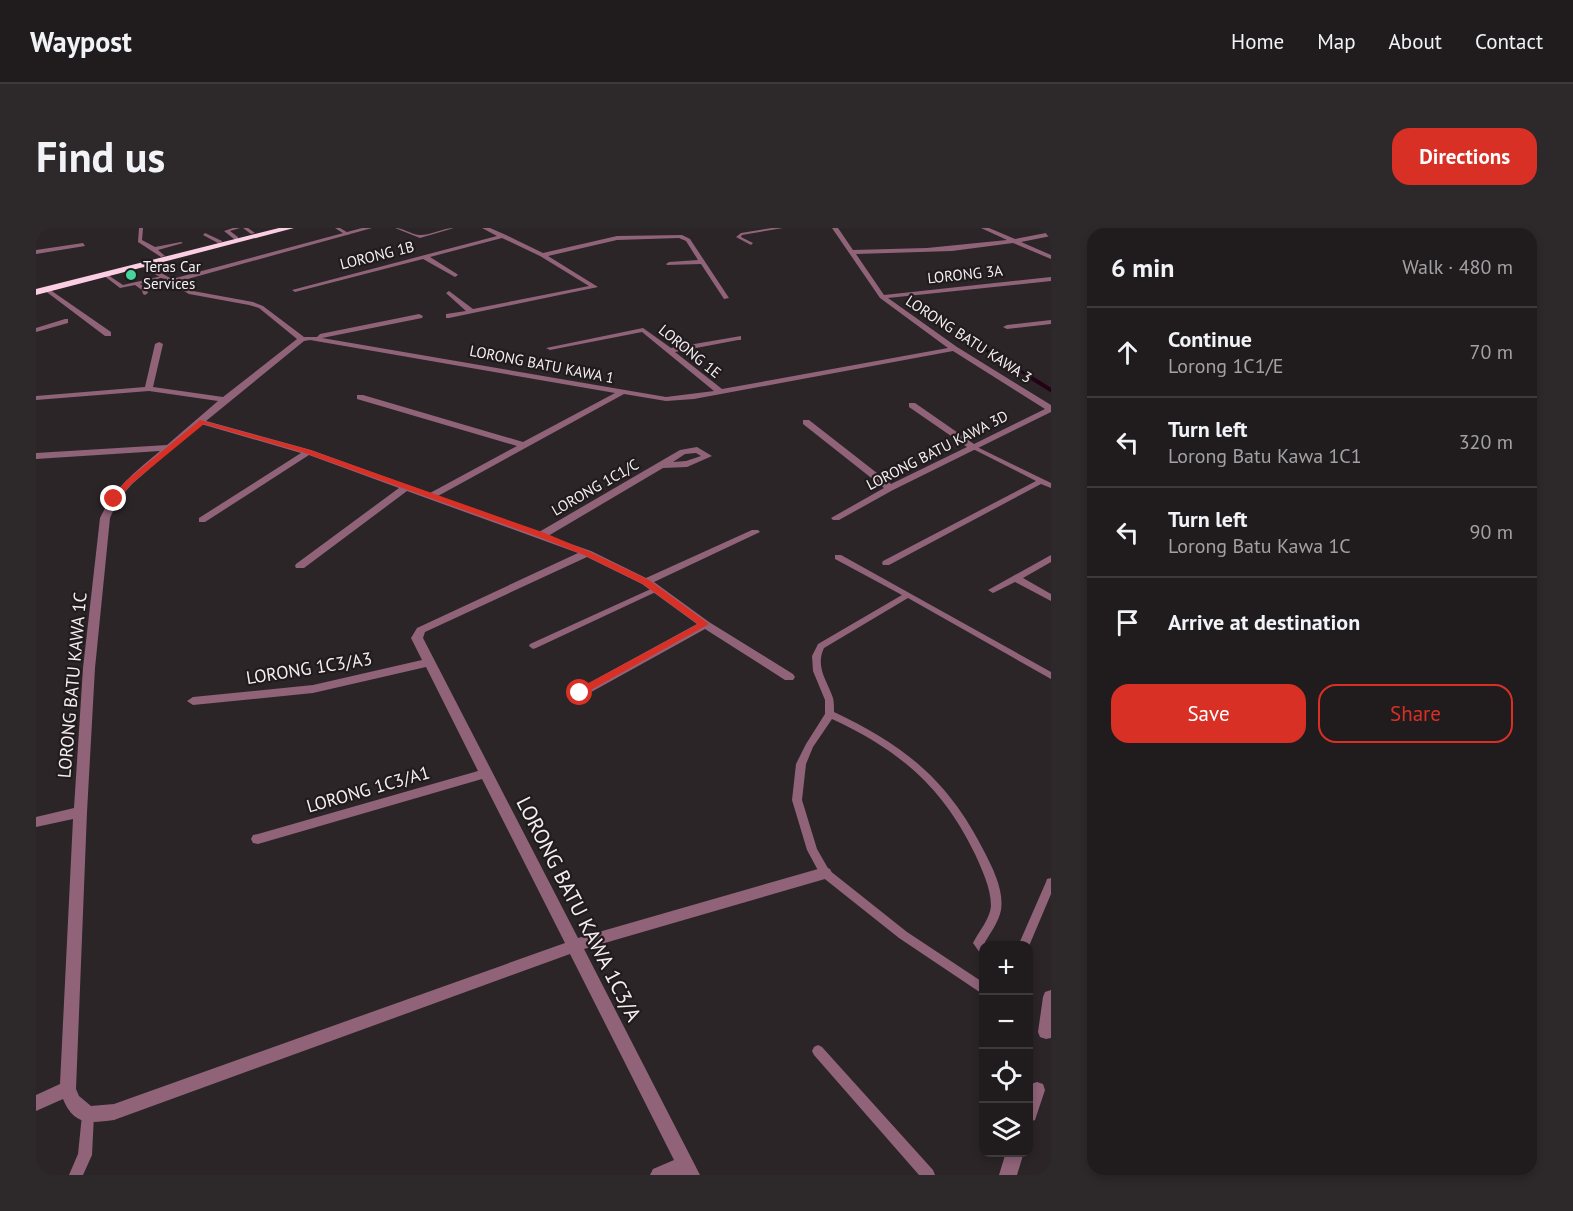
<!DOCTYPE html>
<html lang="en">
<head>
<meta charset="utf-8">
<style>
	body { margin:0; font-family:"PT Sans",sans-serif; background:#2d292b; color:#f1f3f6 }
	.controls { position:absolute; right:18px; bottom:18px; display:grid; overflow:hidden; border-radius:12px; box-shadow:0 3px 9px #0003 }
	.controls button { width:54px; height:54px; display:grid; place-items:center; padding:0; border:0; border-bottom:2px solid #3d3a3c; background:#201c1e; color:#f1f3f6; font:30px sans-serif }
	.stop { position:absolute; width:18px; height:18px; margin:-14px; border:4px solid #d93025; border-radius:50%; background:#fff }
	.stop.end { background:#d93025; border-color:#fff; box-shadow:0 2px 6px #0008 }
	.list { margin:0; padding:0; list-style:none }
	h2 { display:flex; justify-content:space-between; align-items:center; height:78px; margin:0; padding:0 24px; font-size:26px }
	h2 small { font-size:20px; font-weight:400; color:#a2a1a4 }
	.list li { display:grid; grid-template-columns:39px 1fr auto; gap:18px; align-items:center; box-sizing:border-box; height:90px; padding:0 24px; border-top:2px solid #3d3a3c }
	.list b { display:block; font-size:22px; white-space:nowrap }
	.list p { margin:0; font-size:20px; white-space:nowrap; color:#a2a1a4 }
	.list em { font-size:20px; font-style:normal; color:#a2a1a4 }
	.actions { display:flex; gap:12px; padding:18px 24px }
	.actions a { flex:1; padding:14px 0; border:2px solid #d93025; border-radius:18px; text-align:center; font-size:21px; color:#d93025 }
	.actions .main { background:#d93025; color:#fff }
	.icon { flex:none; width:33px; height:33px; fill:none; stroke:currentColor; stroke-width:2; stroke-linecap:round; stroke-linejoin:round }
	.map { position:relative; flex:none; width:1015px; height:947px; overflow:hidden; border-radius:18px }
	header { display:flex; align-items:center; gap:36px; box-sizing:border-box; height:84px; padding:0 30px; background:#201c1e; border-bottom:2px solid #3d3a3c }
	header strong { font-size:28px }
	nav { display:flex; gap:33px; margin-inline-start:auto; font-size:21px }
	.intro { display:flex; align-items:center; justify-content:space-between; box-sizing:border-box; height:144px; padding:0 36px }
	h1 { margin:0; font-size:42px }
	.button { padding:15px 27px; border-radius:18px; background:#d93025; color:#fff; font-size:21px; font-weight:700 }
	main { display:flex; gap:36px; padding:0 36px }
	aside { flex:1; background:#201c1e; border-radius:18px; box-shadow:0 3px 9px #0003 }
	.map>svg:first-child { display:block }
</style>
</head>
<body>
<header>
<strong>Waypost</strong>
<nav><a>Home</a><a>Map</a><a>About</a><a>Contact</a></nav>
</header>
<div class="intro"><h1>Find us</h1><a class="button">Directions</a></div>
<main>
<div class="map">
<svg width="1015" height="947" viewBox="0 0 1015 947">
	<rect width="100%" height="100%" fill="#2b2528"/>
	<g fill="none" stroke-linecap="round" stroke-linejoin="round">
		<!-- stream-far1 -->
		<path stroke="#240115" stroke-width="3" d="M927,108L996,150"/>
		<!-- stream -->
		<path stroke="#240115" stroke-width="4" d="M994,149L1015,162"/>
		<!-- lane -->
		<path fill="#906379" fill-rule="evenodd" d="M103,0H107L106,12L119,19L145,14L147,15L122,22L129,28L125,29L102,14Z
			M197,0H204L194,3L202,9V11H198L188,3Z
			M207,0H212L219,5L215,6Z
			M299,0H304L314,6L310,7Z
			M359,0C368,0 374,6 383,7C393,8 407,0 418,0L384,10Z
			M736,0H747L706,7L705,9L717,15L715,17L700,9L705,5Z
			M169,5L186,13V14L182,15L167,7Z
			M69,45L87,57L126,48L128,49L104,56L111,61L112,65L109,67L107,66L106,62L99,57L84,60L67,47V46Z
			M937,217L1015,255V260L1005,256L853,337H847L846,335L847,333L1000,253L935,220L934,219Z
			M799,327H805L1015,444V451L872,370L788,420C779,439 791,452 797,470C798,474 798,480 798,484C870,518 913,553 949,625C957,641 968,662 965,682C963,693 955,704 949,714L951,718H948V727L944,725L937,715C943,703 954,691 955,678C955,660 946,642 939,626C906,558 863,522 796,491L777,519L770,536L766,572L781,621L793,642L871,704L948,755V767L863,710L785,648L771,622L756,572L760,536L770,516L789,486V472L777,443L776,428L782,416L866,367L799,331Z
			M617,360H620L624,362L500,420L497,421L493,418L494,416Z
			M1015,650V666L993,718H982L1010,654L1011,651Z
			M782,817L786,819L897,942L899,947H883L778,827L776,823L778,819Z
			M52,881L57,883L58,887L56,927L47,947H33L42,926L46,887L47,883Z"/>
		<!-- street -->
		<path fill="#906379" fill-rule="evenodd" d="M326,0H336L141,54L157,63L217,74L227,78L268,109H281L284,106L383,86L387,88L386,90L286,110L630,169L678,163L606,104L514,122L510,120L607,100L635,120L705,108V112H702L639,124L686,161L912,120L844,70L796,0H802L817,22L891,20L971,12L945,0H953L979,11L1015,4V8L985,14L1015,27V31L977,15L916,23L820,26L848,67L1015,49V53L852,70L921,119L1015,177V184L857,262L803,292H797L795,290L848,260L767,196V192H773L855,256L931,219L873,179V175H879L938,216L1009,181L917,123L658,171L630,173L588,166L402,268L503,304L644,222L661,219L676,228L651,239L627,240L512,308L555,323L610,350L716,302H722L724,304L618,354L673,394L757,446L759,449L757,452H749L669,401L548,468H540L538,465L540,462L661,396L606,356L551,329L389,404L387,410L542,710L789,639L794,641L796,645L794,649L789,651L548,721L664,947H614L617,941L638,932L534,726L78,892C54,895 38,898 27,871L0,883V867L24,856L37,591L0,599V589L38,580L47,440L64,290C79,259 98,245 124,223L0,231V225L131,217L182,173L113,163L0,172V168L109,159L119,116L123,114L127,116L117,159L187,169L261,111L223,80L213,77L153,66L105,38V36H109L136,51ZM274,112L579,165L487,214L327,167H321V171L481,218L394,265L275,222L170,193L268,113ZM165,196L265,225L163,290V294H169L273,227L363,260L260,336L259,338L260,340H268L371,263L542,325L381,400L375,410L386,432L277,457L157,469L151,473L157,477L277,465L390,439L442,543L222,606L217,607L215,611L217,615L222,616L446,551L529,715L78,876L55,878L43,868L40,861L51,584L59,440L74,290L82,272L96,256ZM660,225L665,228L650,233L637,234L649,226Z
			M446,0H454L470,7L507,25L581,8L646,7L654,11L693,70L688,71L665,36L631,37L630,36L633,34L662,32L650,13L643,10L581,12L512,28L562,59L413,90H410V86L430,83L411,66L410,65L413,63L437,81L553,58L504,28L466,10L394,29L421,46L422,47L419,49L387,31L259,64L256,62L461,8Z
			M47,15L49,18L0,26V22Z
			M10,59L75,104V108H69L8,62L7,61Z
			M29,91H32V95L0,104V100Z
			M1015,92V96L971,101L967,99L971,97Z
			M1015,327V334L987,350L1015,366V373L979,354L957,365L952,362Z
			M1015,762V810L1010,811L1004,809L1002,804L1007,769L1009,764Z
			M1001,854L1007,856L1009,862L999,892L993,894V862L995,856Z
			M970,924H988L981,947H963Z"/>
		<!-- highway -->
		<path fill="#fccee3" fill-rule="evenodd" d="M243,0H258L0,67V61Z"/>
	</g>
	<!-- route -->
	<path fill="#d93025" d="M164,192L274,222L509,305L554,324L613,352L673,396L544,468L539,465L540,462L662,396L607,356L548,327L503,309L269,225L168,196L95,256L81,273H76V270L90,253Z"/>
	<!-- markers -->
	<circle fill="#46d49e" stroke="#211b1e" stroke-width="2" cx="95" cy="47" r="6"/>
	<g text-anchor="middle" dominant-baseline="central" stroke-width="4.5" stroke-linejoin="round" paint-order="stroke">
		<!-- far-street labels -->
		<g font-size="15" fill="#f3eff1" stroke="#211b1e">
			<text transform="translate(341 27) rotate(-14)">LORONG 1B</text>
			<text transform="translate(929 46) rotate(-6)">LORONG 3A</text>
			<text transform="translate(933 111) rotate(33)">LORONG BATU KAWA 3</text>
			<text transform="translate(654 123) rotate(39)">LORONG 1E</text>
			<text transform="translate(506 136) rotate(11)">LORONG BATU KAWA 1</text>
			<text transform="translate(901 222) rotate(-27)">LORONG BATU KAWA 3D</text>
			<text transform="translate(559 259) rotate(-30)">LORONG 1C1/C</text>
		</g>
		<!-- far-poi labels -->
		<g font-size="15" fill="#f3eff1" stroke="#211b1e" text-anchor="start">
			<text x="107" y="38">Teras Car<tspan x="107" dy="17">Services</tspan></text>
		</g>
		<!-- street labels -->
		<g font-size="18" fill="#f3eff1" stroke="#211b1e">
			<text transform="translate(273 440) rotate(-9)">LORONG 1C3/A3</text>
			<text transform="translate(36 457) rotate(-85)">LORONG BATU KAWA 1C</text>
			<text transform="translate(332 561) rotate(-16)">LORONG 1C3/A1</text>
		</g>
		<!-- near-street labels -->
		<g font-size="21" fill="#f3eff1" stroke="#211b1e">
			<text transform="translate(543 681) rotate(63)">LORONG BATU KAWA 1C3/A</text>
		</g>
	</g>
</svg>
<div class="controls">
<button>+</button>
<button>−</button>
<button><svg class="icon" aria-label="locate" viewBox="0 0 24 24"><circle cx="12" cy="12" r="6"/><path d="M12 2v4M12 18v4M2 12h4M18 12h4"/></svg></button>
<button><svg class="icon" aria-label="layers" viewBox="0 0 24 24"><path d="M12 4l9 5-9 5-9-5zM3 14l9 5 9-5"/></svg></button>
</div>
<div class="stop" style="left:544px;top:465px"></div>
<div class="stop end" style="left:78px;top:271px"></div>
</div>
<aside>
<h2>6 min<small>Walk · 480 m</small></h2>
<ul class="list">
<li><svg class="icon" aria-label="ahead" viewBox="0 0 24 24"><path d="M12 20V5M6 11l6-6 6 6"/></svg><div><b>Continue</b><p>Lorong 1C1/E</p></div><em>70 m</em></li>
<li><svg class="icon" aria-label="left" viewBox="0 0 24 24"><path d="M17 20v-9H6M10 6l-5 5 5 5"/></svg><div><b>Turn left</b><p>Lorong Batu Kawa 1C1</p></div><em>320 m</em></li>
<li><svg class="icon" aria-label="left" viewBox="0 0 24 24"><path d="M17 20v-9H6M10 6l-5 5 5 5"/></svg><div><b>Turn left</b><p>Lorong Batu Kawa 1C</p></div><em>90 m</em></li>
<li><svg class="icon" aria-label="arrive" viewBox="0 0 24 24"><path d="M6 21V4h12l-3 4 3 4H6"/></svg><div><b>Arrive at destination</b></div></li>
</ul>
<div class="actions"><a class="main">Save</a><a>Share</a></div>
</aside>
</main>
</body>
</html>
